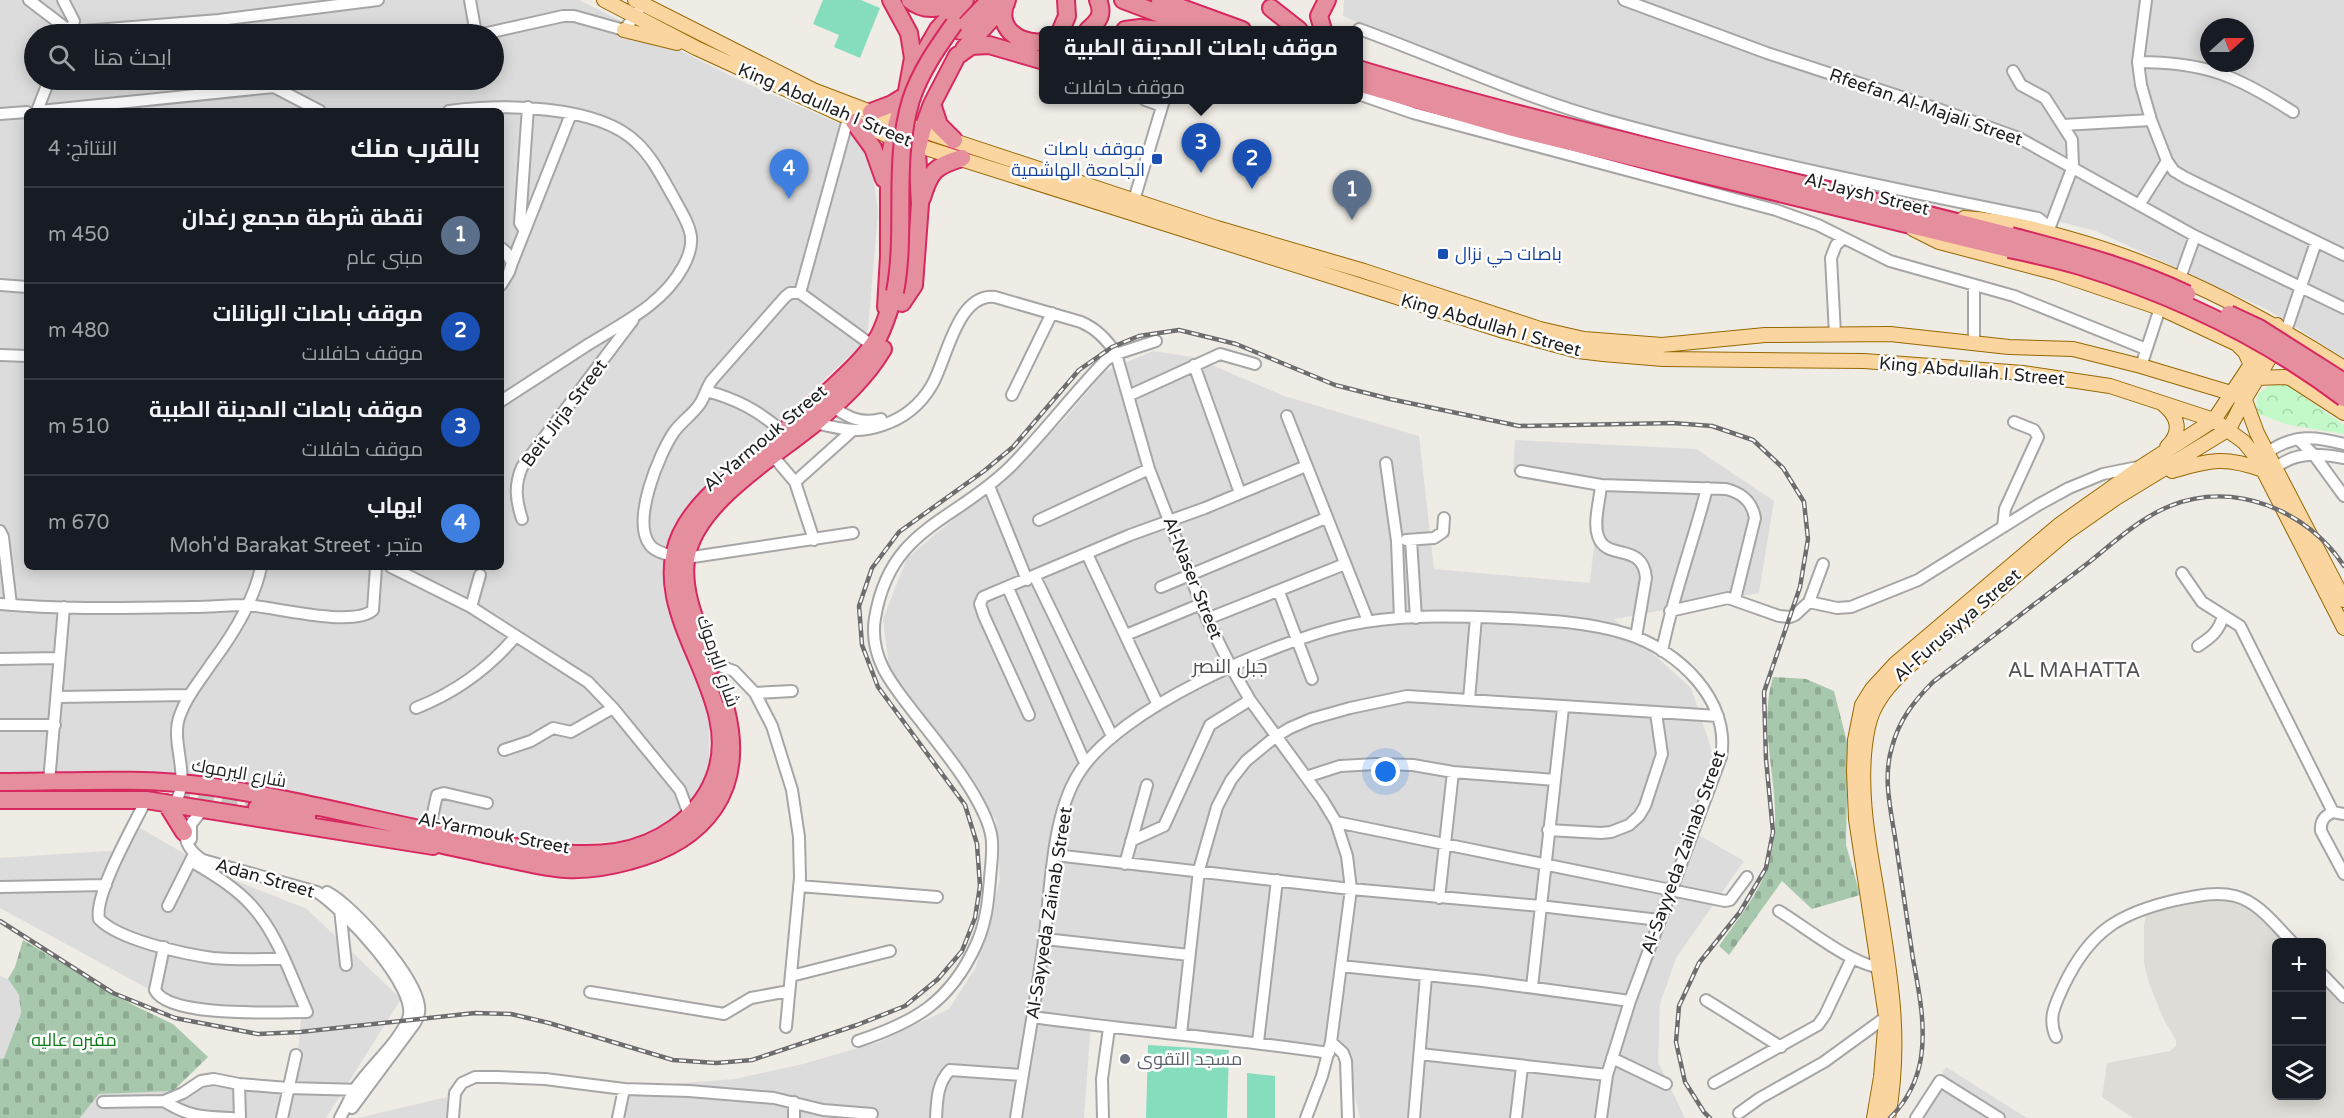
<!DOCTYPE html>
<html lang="ar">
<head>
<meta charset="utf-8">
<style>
	body { margin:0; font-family:"Varela Round",Cairo,sans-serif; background:#20242c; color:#f1f3f6; direction:rtl }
	.controls { position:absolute; right:18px; bottom:18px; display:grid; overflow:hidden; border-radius:9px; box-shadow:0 3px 15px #0003 }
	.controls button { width:54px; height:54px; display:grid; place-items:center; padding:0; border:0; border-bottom:2px solid #363941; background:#171b24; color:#f1f3f6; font:30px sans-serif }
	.compass { position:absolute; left:2200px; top:18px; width:54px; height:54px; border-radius:50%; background:#171b24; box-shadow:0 3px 15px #0003; rotate:69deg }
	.you { position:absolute; left:1386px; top:772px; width:21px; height:21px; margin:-15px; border:4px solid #fff; border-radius:50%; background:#1a73e8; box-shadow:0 0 0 9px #1a73e833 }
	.badge { display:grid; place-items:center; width:39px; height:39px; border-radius:50%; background:#1a73e8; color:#fff; font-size:20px; font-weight:700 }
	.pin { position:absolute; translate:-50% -50px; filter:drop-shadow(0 2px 3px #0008) }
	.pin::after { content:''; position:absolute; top:32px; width:21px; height:18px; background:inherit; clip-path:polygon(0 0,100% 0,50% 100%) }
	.popup { position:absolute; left:1039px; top:26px; width:324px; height:78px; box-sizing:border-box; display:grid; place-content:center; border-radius:9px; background:#171b24; filter:drop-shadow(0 2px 4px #0005); font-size:20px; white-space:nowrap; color:#9ea1a6 }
	.popup b { font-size:22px; color:#f1f3f6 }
	.popup::after { content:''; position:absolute; left:50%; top:100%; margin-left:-12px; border:12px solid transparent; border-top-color:#171b24 }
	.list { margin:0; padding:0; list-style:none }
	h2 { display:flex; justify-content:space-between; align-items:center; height:78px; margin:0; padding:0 24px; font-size:26px }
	h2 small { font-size:20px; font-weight:400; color:#9ea1a6 }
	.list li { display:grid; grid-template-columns:39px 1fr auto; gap:18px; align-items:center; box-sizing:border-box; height:96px; padding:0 24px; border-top:2px solid #363941 }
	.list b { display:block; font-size:22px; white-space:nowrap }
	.list p { margin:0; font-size:20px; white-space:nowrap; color:#9ea1a6 }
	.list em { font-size:20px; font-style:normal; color:#9ea1a6 }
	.icon { flex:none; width:33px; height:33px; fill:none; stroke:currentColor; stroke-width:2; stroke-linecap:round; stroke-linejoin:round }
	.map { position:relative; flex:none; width:2344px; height:1118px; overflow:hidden; direction:ltr }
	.search { position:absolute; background:#171b24; box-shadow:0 3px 15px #0003; left:24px; top:24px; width:480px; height:66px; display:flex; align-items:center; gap:15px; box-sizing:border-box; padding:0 21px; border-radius:33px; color:#9ea1a6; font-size:22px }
	.panel { position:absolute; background:#171b24; box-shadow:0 3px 15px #0003; left:24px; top:108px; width:480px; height:462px; border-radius:9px; direction:rtl }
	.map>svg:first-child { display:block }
</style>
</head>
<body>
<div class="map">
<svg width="2344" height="1118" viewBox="0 0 2344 1118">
	<defs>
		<pattern id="cemetery-stones" width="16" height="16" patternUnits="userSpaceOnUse" patternTransform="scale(1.5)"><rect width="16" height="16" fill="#a7c8ac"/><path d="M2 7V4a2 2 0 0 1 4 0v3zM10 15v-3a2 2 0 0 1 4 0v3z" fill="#8fab94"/></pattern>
		<pattern id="park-crowns" width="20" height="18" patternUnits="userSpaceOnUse" patternTransform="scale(1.5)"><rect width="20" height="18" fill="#c3f8c9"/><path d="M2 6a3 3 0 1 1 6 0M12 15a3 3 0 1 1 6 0" fill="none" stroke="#a7d4ac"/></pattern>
	</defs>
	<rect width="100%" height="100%" fill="#efece5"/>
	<!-- residential -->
	<path fill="#dddcdc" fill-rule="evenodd" d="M0,0H579L741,81L845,126L870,152L878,212L868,329L858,348L690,505L677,628L709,713V779L685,813L632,840L565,845L210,781L0,772ZM34,34H494V80H34ZM27,111H501V567H27Z
		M1344,0H2344V358L2268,310L2096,231L1989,204L1774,158L1538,100L1343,16ZM2209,27H2245V63H2209Z
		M1153,351L1193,357L1284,396L1419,436L1434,569L1590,583L1600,487L1513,472L1515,440L1696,449L1774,501L1759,593L1614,619L1691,688L1718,769L1692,831L1744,861L1676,958L1660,1004L1658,1062L1685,1118H1360L1344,1047L1091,1021L1084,1118H621L629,1087L735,1079L803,1064L879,1042L949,1009L976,967L1000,880L996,820L890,675L883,619L907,558L980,497L1063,421L1104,372Z
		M140,828L219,874L307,909L401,999L326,1118H80L99,1094L173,1091L244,1084L286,1086L298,1049L302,1011L176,1004L0,908V858L122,850Z
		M0,976L8,979L19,995L21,1013L4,1058L0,1059Z
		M1946,1067L2027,1118H1913Z
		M447,1097V1118H358Z"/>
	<!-- airport -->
	<path fill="#dedcd6" d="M2222,898L2240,901L2266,920L2288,942H2276V1096H2322V979L2344,1003V1118H2133L2102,1097L2107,1063L2170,1051L2176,1046V1040L2163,1018L2149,983L2144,963V925L2146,916L2153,912Z"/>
	<!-- cemetery -->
	<path fill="url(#cemetery-stones)" d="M1773,677L1806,679L1834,691L1848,746L1846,845L1860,895L1812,909L1782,881L1729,955L1719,946C1738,919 1761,892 1770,859C1787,800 1755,736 1773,677Z
		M23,940L133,1005L173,1024L208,1057L173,1091L99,1094L80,1118H0V1059L4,1058L21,1013L19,995L8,979L15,967Z"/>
	<!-- park -->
	<path fill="url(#park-crowns)" d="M2277,384H2285L2344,425V434L2289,425L2256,413L2257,395L2267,387Z"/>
	<!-- pitch -->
	<path fill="#85ddbd" d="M823,0H861L880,8L860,58L834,47L839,35L813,24Z
		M1148,1045L1229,1050L1227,1118H1146Z
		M1247,1073L1275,1076V1118H1247Z"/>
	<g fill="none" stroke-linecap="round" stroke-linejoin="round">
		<!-- highway-tunnel -->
		<path stroke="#c5c3bd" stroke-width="16" stroke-dasharray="16 8" stroke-linecap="butt" d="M174,794L257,808"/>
		<!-- minor casing -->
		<g stroke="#a6a6a6" stroke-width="14">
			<path id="minor" d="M29,0L71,32
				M63,0L74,21L69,34
				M470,0L476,34
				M1624,0L1767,53L1938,109L2019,138L2195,236L2344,308
				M2146,0L2138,62L2141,85L2151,120L2167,161L2174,171L2186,178L2344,255
				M1359,29C1442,59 1524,98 1609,121C1751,160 1895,189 2038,218L2043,222L2044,231
				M71,32L219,20L378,0
				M483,34L563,16H574L624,30L638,12
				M2138,62C2206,62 2237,76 2293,112
				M2013,71L2021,85L2045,98L2072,140L2073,166L2048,232
				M274,87L320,111
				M1358,94L1413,113L1776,210L1818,225L1890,261L2014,296L2146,349
				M1145,100L1162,106
				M37,111L49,80
				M40,111L274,87L302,80
				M449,111C500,104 598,104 637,143C653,158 664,181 675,200C689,226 699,238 683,267C663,304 623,323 589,344C560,363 530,382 501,401
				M0,114L27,112
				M2063,125L2151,120
				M1134,200L1164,100
				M2139,205L2167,161
				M525,231L520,223L528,107
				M501,248L506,252L512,263L509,272L501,285
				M512,263L571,114
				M2180,278L2195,236
				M0,285L27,287
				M800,293L848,119
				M2286,331L2316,242
				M1835,334L1831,258L1836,245L1844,238
				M1974,343V285
				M0,355L27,356
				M1194,365L1240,493
				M2141,366L2160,308
				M706,391C737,399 759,411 783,432
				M1012,395L1052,313
				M1128,396L1220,354L1255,364
				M833,407C849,418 861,424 881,419
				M1287,416L1368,621
				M814,423C827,425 842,430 856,430C864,430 874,428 883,425C904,418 921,404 932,385C947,359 957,293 995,297L1081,322C1097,329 1107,339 1116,354L1149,469L1207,619L1231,667L1250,700L1322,799L1336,822L1347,856L1351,889L1331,1042L1322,1076L1306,1118
				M2298,439L2314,455L2344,496
				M2268,452C2294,434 2315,436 2344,444
				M773,456L795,482L814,540
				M1386,463L1397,541L1400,618
				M2277,467C2296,451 2321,454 2344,458
				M1521,471L1601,485L1726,489C1742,493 1752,501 1755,518L1735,599
				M795,482L853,430
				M1601,485C1600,500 1593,522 1598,536C1606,562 1643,541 1646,578L1636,637
				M989,486L1027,580
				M522,519C516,500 514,486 522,467L633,320
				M1039,520L1149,469
				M2003,527L2005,509L2038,437L2034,430L2014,422
				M0,531L3,537L11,605
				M1406,540L1434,538L1443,532L1444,518
				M1411,540L1416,618
				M1087,554L1158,705
				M675,557C667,554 655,552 650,545C631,521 659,454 674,432C681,422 692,415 699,405C705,397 706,388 712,380L785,297L790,293H800L873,346
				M686,558L853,533
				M391,567L471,607L588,682L613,708L680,790L690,817
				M2182,573L2202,602L2240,626L2333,812
				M1035,577L1112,736
				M1161,587L1326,518
				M1008,588L1085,763
				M1279,592L1312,679
				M1809,602L1837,608L1851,607L1918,580L2038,505L2069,488L2103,474L2138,467
				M0,604C64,610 128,608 192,607C210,607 229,605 247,605C274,607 353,628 373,610L376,567
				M471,607L480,575
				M1670,611L1728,598L1779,616L1790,617L1795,615L1809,602L1823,564
				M1207,619L1345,564
				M1126,635L1201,604
				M2198,646C2210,638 2219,632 2223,616
				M1662,651C1673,595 1693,543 1707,488
				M0,659L59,658
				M711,663L734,671L755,693L772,726L792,790L799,837L800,878L786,1027
				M755,693L792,691
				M57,697L189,695
				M1469,700L1476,617
				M416,708C454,693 489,668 516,636
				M1029,715L984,616L980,604L983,597L1130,535L1205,508L1306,466
				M0,725H55
				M504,750L531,741L553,728L571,732L613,708
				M1306,777L1340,766L1376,764L1413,765L1453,772L1555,780
				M49,782L64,607
				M146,800C134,825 94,894 99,919C119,940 184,954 213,958C236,960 260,959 283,959
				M174,804C193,778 169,743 180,715C187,695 200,681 211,664C232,636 254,602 261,567
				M2344,814L2333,812C2324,816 2320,821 2321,831L2344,874
				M1336,822L1725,901L1730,900L1747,877
				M184,827C184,841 191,853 203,860L317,892C342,908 420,988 408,1019C396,1046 371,1065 355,1089C350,1098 345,1109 340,1118
				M1548,830L1601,833L1611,832L1629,825L1639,816L1645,806L1662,754L1656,713
				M429,831L437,795L444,793L487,803
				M191,839V824L204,808
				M1131,841L1164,826L1210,725L1250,700
				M1055,855L1351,889L1540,906L1659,920
				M1125,864L1147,785
				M799,886L937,897
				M1,887L106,885
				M327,892C354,906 415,976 419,1006C420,1012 418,1018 415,1023L352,1108
				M1439,898L1453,772
				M168,906L193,856
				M340,909L346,965
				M1779,911C1803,925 1860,972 1886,967
				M1045,939L1189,955
				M164,947L155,990C169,1018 276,1012 307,1012C291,977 278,934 251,905C234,886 212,874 191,861
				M1341,966L1483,981L1630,1001
				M2322,974L2344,997
				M791,976L890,951
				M1532,987L1563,708
				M590,992L724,1014L751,998L789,991
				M1706,1000L1781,1047
				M1033,1017C1132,1031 1231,1038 1329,1053
				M1181,1034L1199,870L1217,807L1231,780L1246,761L1275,737L1290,728L1311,719L1350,708L1407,696L1718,716
				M2056,1037C2047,1017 2056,1003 2064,985C2090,931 2119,913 2176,900C2195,896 2216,891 2235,896C2259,902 2276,926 2292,942
				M858,1041C915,1022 950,1002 976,945C986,923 988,903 990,879C991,864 994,848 991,834C983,798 942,748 919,719C896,689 868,660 875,618C890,528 952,523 1009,468C1043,434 1072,395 1106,360L1116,354L1156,341
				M1258,1042L1277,880
				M1331,1042L1343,1053L1346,1061L1348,1118
				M1420,1054L1607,1075
				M1612,1058L1666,1084
				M1714,1083L1818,1025L1825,1015L1852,958
				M239,1084L240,1118
				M164,1101C189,1117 203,1117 232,1118
				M103,1102L164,1101L183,1093L201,1081L214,1079L239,1084L288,1088L361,1090
				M794,1102V1118
				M1739,1113L1760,1098L1824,1062L1886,1017
				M282,1118L296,1055
				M453,1118L455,1093L462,1083L475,1077H498L545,1079L624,1089L689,1091L774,1098L823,1110L872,1114
				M618,1118L624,1089
				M936,1118C937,1101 937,1083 950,1070L1023,1075
				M1016,1118C1025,1059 1036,1000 1044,941C1051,891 1051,816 1079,773C1119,709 1271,643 1344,626C1396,614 1452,616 1506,618C1546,620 1589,622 1627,634C1678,650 1731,700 1721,757L1630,1001L1607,1075L1601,1118
				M1103,1118L1102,1079L1109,1028
				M1414,1118L1426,976
				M1516,1118L1522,1067
				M1916,1118L1940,1081L1999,1118"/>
		</g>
		<!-- major casing -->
		<g stroke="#966903" stroke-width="16">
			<path id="major" d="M604,0L696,48L888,136L1504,331L1578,351L1603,354L1663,359L1864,361L2023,373L2110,386L2214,420L2244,442L2257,458L2344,628
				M635,0L813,90L897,122L1217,228L1364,271L1540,329L1584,339L1662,345L1765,335L1890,334L2009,347L2073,349L2141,366L2231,393L2242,398L2246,403L2257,433L2344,600
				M624,30L677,43
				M1964,218C1999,220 2033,228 2067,238C2168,266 2256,312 2344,368
				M1913,229L1939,242L2057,273L2160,308L2237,344L2245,352L2251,365
				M2257,378L2284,377L2290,378L2344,413
				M2163,404C2179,417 2182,432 2167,447
				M2172,471C2211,460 2224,456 2263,470
				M1874,1118L1881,1077L1886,1017L1856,819L1854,771L1855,740L1862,705L1872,689L1896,663L2059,525L2141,467L2214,420L2277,325
				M1888,1118C1903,1035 1889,968 1876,886C1867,836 1857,778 1868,727C1873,702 1890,684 1908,667L2066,533L2116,498L2229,429L2244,400L2286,331"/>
		</g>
		<!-- highway casing -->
		<g stroke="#d72860" stroke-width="20">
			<path id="highway" d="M910,0C926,14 944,7 962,0
				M1007,0C994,27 1018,45 1044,42
				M1123,0L1202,30
				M1160,0L1242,30
				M1271,8L1299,30
				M1061,30L1067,16L1066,0
				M1088,30C1099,21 1104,14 1098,0
				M1125,30L1140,28L1161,30
				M1323,30L1319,16L1327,0
				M960,31L990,0
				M964,49L1006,3
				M1358,69C1574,134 1794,179 2011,236
				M913,72L938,29L965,0
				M1358,83L1513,128L2009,249
				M932,104L939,125L954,140
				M871,112L892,104L905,96
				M854,122L873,148L884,179
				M922,198C930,171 935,166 962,158
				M902,303L914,285L920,204L917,151L922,131L932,104L957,56L971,46L989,45L1044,61
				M886,307L889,256V160L897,122L907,91L913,58L909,33L891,0
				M712,666C701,633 681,596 686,560C693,504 774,457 815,423C840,401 866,378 883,349
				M0,782C67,782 141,777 207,786C305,800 400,828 497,844C536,850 576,858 616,852C658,845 698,819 714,779C748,695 643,617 681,534C697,501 727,480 754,457C780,435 805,413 830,390C847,374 866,357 879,336C886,322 890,307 895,292
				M0,800H146L433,846
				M166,803L184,832
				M257,808L307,817
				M423,840C450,847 476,852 503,858C524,862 545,868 566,869C588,870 608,867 629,861C706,841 746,790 726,710"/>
		</g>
		<!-- minor -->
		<use href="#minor" stroke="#fff" stroke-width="10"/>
		<!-- major -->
		<use href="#major" stroke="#fad5a0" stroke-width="14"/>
		<!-- highway -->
		<use href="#highway" stroke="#e58e9d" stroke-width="16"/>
		<!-- rail casing -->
		<g stroke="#6d6d6d" stroke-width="4.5">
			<path id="rail" d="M0,921L113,993L175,1018L258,1034L300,1032L475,1013L511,1014L549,1023L673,1060L716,1063L752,1060L857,1025L905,1006L938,979L962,951L975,918L980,886L977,844L965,805L878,687L862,645L859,606L872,568L899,532L984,471L1013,447L1079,370L1112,347L1139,336L1179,330L1236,344L1335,385L1390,399L1519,426L1673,423L1712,426L1753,440L1783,468L1804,502L1808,539L1800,587L1764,692L1766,759L1773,832L1766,868L1740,912L1699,963L1679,1006L1676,1042L1685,1082L1704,1112L1710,1118
				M1890,1118C1907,1101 1917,1082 1921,1058C1926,1025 1919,991 1913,959C1907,918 1901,877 1895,837C1890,807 1883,776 1892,747C1899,720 1914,701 1933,682C1985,642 2036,603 2088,563C2113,543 2140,518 2170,506C2234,480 2307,510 2344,566"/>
		</g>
		<!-- rail -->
		<use href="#rail" stroke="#fff" stroke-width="2" stroke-dasharray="7" stroke-linecap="butt"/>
		<!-- highway-bridge casing -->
		<g stroke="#d72860" stroke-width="20" stroke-linecap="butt">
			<path id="highway-bridge" d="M2011,236C2071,252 2131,267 2187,294
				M2009,249C2033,254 2057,259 2080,266C2175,295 2265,338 2344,398
				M895,292C907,229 892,163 911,100C920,72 937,48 954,24
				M2229,314L2259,328L2344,382"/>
		</g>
		<!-- highway-bridge -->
		<use href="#highway-bridge" stroke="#e58e9d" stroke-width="16"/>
	</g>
	<!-- markers -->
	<g fill="#1a4fb4" stroke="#fff" stroke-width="2">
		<rect x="1151" y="153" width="12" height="12" rx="3"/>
		<rect x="1437" y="248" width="12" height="12" rx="3"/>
	</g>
	<circle fill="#6b7280" stroke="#fff" stroke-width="2" cx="1125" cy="1059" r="6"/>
	<g text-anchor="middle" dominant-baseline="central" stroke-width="5" stroke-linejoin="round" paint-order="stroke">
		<!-- street labels -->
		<g font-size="18" fill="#1f1f1f" stroke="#fff">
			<text transform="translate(825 105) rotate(23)">King Abdullah I Street</text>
			<text transform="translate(1926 107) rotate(19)">Rfeefan Al-Majali Street</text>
			<text transform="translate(1867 194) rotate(14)">Al-Jaysh Street</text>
			<text transform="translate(1491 325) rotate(16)">King Abdullah I Street</text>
			<text transform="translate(1972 371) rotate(5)">King Abdullah I Street</text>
			<text transform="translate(564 413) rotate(-53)">Beit Jirja Street</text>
			<text transform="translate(765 438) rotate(-40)">Al-Yarmouk Street</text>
			<text transform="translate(1193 578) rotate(68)">Al-Naser Street</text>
			<text transform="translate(1957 625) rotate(-41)">Al-Furusiyya Street</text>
			<text transform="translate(718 661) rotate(71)">شارع اليرموك</text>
			<text transform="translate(239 773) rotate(10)">شارع اليرموك</text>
			<text transform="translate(494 833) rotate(11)">Al-Yarmouk Street</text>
			<text transform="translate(1683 852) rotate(-70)">Al-Sayyeda Zainab Street</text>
			<text transform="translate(265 878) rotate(16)">Adan Street</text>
			<text transform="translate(1049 913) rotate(-81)">Al-Sayyeda Zainab Street</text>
		</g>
		<!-- transit labels -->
		<g font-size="18" fill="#164399" stroke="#fff" text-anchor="end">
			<text x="1145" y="149">موقف باصات<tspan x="1145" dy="21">الجامعة الهاشمية</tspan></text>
			<text x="1455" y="254" text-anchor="start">باصات حي نزال</text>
		</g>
		<!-- park labels -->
		<g font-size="18" fill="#0e7c19" stroke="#fff">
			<text x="74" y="1040">مقبره عاليه</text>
		</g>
		<!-- worship labels -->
		<g font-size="18" fill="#5b616d" stroke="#fff" text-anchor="start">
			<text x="1137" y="1059">مسجد التقوى</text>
		</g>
		<!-- neighbourhood labels -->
		<g font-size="20" fill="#525252" stroke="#fff">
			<text x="1230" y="667">جبل النصر</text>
			<text x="2074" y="671">AL MAHATTA</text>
		</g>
	</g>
</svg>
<div class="controls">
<button>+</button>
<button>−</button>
<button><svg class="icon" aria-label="layers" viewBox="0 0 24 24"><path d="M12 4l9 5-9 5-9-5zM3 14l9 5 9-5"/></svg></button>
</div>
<svg class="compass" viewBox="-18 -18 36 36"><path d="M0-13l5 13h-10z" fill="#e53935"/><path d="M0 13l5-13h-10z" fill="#9ea1a6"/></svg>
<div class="you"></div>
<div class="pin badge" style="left:1352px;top:220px;background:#5c6f8a">1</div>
<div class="pin badge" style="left:1252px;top:189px;background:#1a4fb4">2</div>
<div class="pin badge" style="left:1201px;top:173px;background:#1a4fb4">3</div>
<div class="popup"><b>موقف باصات المدينة الطبية</b>موقف حافلات</div>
<div class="pin badge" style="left:789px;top:199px;background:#3f7fe0">4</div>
<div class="search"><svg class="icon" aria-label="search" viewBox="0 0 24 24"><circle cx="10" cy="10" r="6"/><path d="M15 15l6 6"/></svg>ابحث هنا</div>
<section class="panel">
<h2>بالقرب منك<small>النتائج: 4</small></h2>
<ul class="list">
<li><span class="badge" style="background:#5c6f8a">1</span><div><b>نقطة شرطة مجمع رغدان</b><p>مبنى عام</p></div><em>450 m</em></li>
<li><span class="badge" style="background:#1a4fb4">2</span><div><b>موقف باصات الونانات</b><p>موقف حافلات</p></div><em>480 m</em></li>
<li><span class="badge" style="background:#1a4fb4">3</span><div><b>موقف باصات المدينة الطبية</b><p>موقف حافلات</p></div><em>510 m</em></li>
<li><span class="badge" style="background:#3f7fe0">4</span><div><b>ايهاب</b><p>متجر · Moh'd Barakat Street</p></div><em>670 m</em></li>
</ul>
</section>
</div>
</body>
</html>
